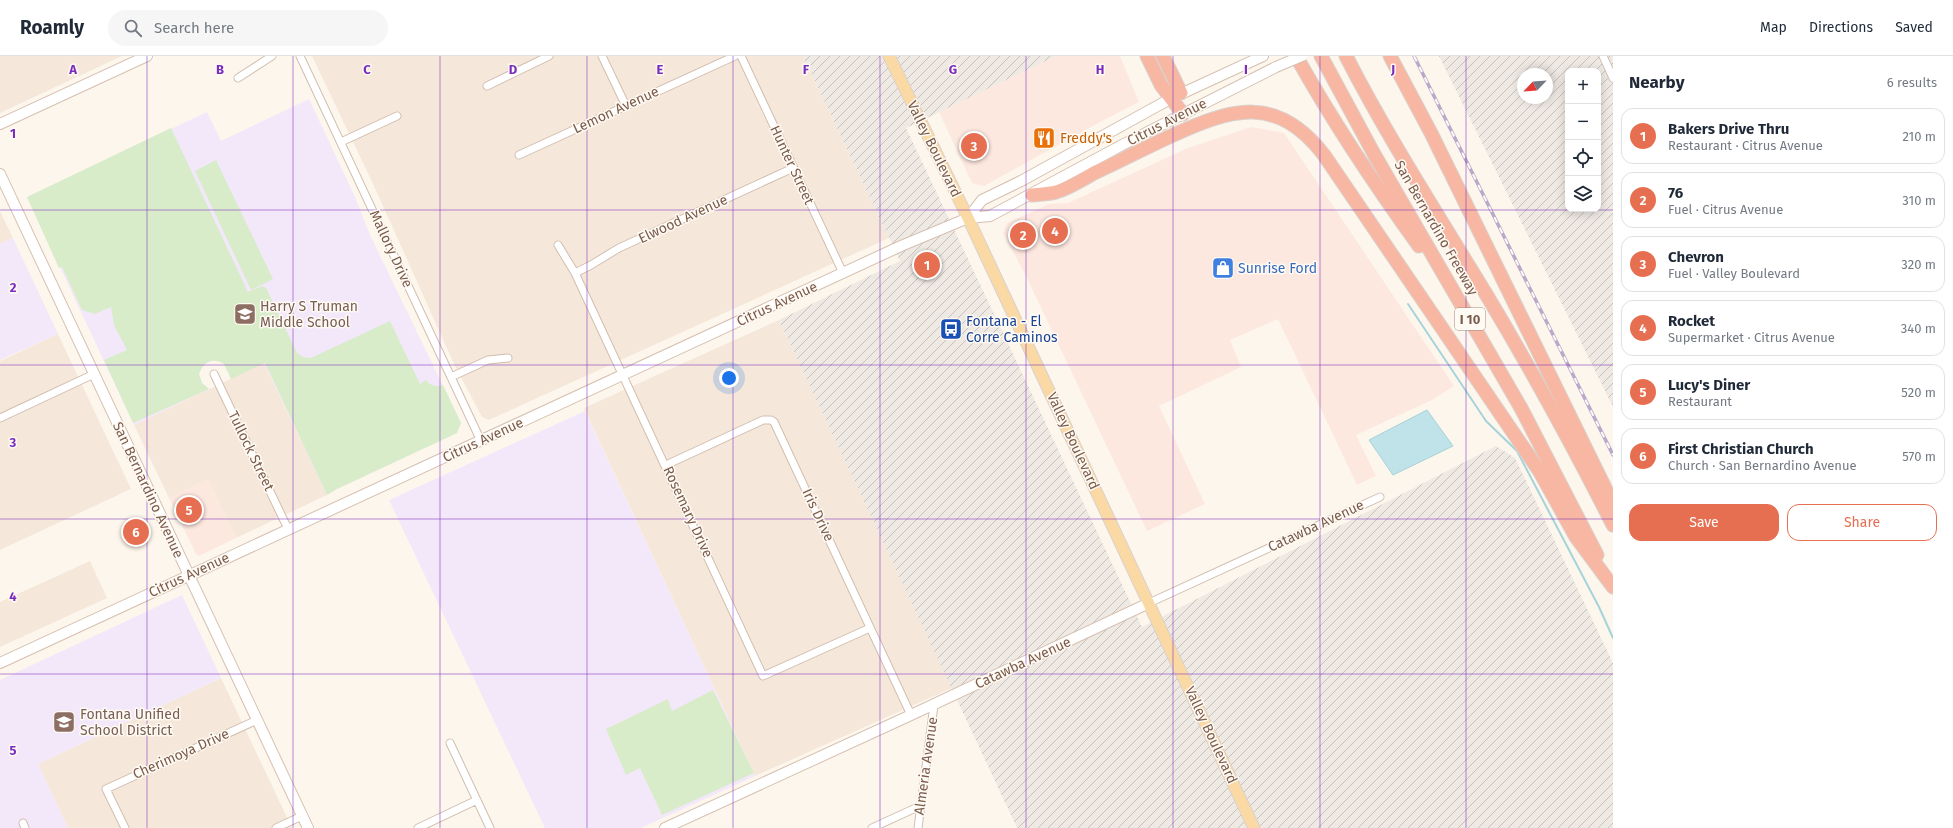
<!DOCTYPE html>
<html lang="en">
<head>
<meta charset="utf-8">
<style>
	body { margin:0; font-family:"Fira Sans",sans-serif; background:#f6f6f7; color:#1f2937 }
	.controls { position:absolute; right:12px; top:12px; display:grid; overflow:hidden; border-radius:8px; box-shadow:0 2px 10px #0003 }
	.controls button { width:36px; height:36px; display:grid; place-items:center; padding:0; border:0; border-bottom:1px solid #e0e1e3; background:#fff; color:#1f2937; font:20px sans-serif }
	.compass { position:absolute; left:1517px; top:12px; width:36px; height:36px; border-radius:50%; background:#fff; box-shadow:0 2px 10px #0003; rotate:245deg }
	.you { position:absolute; left:729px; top:322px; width:14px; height:14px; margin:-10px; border:3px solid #fff; border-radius:50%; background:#1a73e8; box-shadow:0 0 0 6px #1a73e833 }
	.badge { display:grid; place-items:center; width:26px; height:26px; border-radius:50%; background:#e76f51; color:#fff; font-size:13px; font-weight:700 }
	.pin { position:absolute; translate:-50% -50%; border:2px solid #fff; box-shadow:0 1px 4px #0006 }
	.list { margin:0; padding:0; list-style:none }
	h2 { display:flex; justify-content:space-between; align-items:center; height:52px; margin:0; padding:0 16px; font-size:17px }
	h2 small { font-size:13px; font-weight:400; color:#747a83 }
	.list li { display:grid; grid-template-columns:26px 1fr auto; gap:12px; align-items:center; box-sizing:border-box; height:56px; margin:0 8px 8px; padding:0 8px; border:1px solid #e0e1e3; border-radius:12px }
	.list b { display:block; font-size:15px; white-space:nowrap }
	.list p { margin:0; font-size:13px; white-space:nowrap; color:#747a83 }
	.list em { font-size:13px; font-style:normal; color:#747a83 }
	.actions { display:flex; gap:8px; padding:12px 16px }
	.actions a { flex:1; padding:9px 0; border:1px solid #e76f51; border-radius:12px; text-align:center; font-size:14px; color:#e76f51 }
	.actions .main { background:#e76f51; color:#fff }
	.icon { flex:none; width:22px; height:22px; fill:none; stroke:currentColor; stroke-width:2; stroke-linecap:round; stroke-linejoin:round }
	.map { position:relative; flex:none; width:1613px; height:772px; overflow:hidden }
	header { display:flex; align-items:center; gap:24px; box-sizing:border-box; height:56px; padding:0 20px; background:#fff; border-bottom:1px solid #e0e1e3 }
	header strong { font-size:19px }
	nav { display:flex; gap:22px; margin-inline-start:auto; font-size:14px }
	.search { width:280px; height:36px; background:#f6f6f7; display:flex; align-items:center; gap:10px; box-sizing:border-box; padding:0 14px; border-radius:22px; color:#747a83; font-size:15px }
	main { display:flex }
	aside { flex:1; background:#fff }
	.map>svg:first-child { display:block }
</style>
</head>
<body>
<header>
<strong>Roamly</strong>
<div class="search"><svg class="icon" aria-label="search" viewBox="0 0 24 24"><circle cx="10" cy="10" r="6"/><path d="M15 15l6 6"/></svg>Search here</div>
<nav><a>Map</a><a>Directions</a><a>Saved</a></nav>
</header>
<main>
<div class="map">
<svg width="1613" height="772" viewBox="0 0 1613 772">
	<defs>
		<pattern id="industrial-furrows" width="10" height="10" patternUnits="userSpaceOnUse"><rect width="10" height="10" fill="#efe9e4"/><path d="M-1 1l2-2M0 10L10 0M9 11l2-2" fill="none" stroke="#c7c0bb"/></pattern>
	</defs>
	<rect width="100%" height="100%" fill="#fdf6ec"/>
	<!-- residential -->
	<path fill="#f5e8da" d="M0,0H122L0,57Z
		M312,0H803L889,182L489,364L482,361L454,308L374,130Z
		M0,155L13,182L0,188Z
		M779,264L952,632L755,720L584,352Z
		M58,278L131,433L0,494V305Z
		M264,307L327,439L236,482L208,424L169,442L134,369Z
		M90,505L107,542L0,591V546Z
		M221,622L292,772H68L38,708Z"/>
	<!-- commercial -->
	<path fill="#fde8e0" d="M1056,0H1120L1139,46L1100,66L984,130L972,127L939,56Z
		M1251,71L1284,77L1454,330L1432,344L1356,379L1376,420L1357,429L1278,263L1230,284L1241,311L1159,350L1205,448L1147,475L1026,220L1003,177L1007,167L1049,148L1068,147L1188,92Z
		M208,423L236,482L199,500L196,498L169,442Z"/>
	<!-- industrial -->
	<path fill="url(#industrial-furrows)" fill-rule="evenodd" d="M803,0H1056L906,72L1142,571L1496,390L1515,402L1613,607V772H1017L779,264L900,205Z
		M1439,0H1613V351ZM1568,15H1598V153H1568ZM1523,18H1547V42H1523Z"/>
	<!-- education -->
	<path fill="#f3e8fa" d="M309,43L355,141L370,179L461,367L457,377L337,433L327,439L264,307L228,315L224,308L219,305H209L202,311L199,318L202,327L209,333L207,334L134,369L27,141L207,56L221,85Z
		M13,182L58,278L0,304V188Z
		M585,355L755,720L641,772H545L389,444Z
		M182,539L221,622L38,708L68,772H0V624Z"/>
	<!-- grass -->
	<path fill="#d8ecc9" d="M171,72L248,236L262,230L266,232L297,297L303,301L311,302L390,265L420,328L426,324C431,330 435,331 443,329L461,367L457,377L337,433L327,439L265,307L231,323L224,308C212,301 203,306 199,318L202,327L209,333L207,334L133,367L104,304L127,294L114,269L111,251L95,258L82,254L62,211L64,210L59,212L27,141Z
		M216,104L273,223L251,234L195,115Z
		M713,634L754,717L662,759L640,712L626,719L606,673L668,643L672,655Z"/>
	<!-- water -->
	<path fill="#bfe3e8" stroke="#a5d3da" d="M1427,354L1453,390L1393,419L1369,384Z"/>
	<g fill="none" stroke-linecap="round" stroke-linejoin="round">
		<!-- stream -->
		<path stroke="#a5d3da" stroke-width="2" d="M1408,248L1486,365L1517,395L1599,551L1613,582"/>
		<!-- street casing -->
		<g stroke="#d1beb0" stroke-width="9">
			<path id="street" d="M300,0L481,385
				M602,0L626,50
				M741,0L843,217
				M1603,0L1613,22
				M238,22L272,0
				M487,30L549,0
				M341,86L397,60
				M519,99L735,0
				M558,189L575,217L763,620L870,572
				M575,217L591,209L619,192L793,112
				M214,318L288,473
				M451,321L488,304L508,302
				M0,362L94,318
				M666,409L763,364H771L774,366L911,659
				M1149,547L1380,441
				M450,687L490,772
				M23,767L25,772
				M125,772L106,733L257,664
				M276,772L302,760
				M418,772L477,744
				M872,772L920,750
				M918,772L934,649"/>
		</g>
		<!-- secondary casing -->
		<g stroke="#d6c0b0" stroke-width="12">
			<path id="secondary" d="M0,68L147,0
				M0,118L308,772
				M968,162L982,144L1021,125L1170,43L1263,0
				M0,607L901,190L968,162L990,160L1124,88L1276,11
				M665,772L911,659L1149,547"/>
		</g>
		<!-- primary casing -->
		<g stroke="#dad1cd" stroke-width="13">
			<path id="primary" d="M889,0L968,162L1254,772"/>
		</g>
		<!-- highway casing -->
		<g stroke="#dad1cd" stroke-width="15">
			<path id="highway" d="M1147,0L1161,29L1183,58
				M1163,0L1181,37
				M1296,0C1333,66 1375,129 1419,190
				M1321,0L1374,98L1521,352L1597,499
				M1346,0C1388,82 1438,159 1486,238C1531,313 1573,390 1613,469
				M1390,0L1431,77L1613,448
				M1032,139C1040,138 1049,138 1056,136C1069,132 1082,124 1094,117C1120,105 1145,92 1171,80C1232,52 1277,38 1324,99L1540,416L1576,481L1613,531"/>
		</g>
		<!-- street -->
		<use href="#street" stroke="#fff" stroke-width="7"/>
		<!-- secondary -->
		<use href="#secondary" stroke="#fff" stroke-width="10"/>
		<!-- primary -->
		<use href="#primary" stroke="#fbd9a5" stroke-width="11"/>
		<!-- highway -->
		<use href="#highway" stroke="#f7b7a3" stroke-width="13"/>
		<!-- rail casing -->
		<g stroke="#b9a8c9" stroke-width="3.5">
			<path id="rail" d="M1414,0L1613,399"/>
		</g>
		<!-- rail -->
		<use href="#rail" stroke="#fffaf3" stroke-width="2" stroke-dasharray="6" stroke-linecap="butt"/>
		<!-- secondary-bridge casing -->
		<g stroke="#d6c0b0" stroke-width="12" stroke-linecap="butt">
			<path id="secondary-bridge" d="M1276,11L1302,0"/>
		</g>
		<!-- secondary-bridge -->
		<use href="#secondary-bridge" stroke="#fff" stroke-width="10"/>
	</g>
	<!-- grid -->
	<path fill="none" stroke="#7b2cbf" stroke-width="1" stroke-opacity="0.55" d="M147,0V772M293,0V772M440,0V772M587,0V772M733,0V772M880,0V772M1026,0V772M1173,0V772M1320,0V772M1466,0V772M0,154H1613M0,309H1613M0,463H1613M0,618H1613"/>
	<!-- icons -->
	<defs>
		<g id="restaurant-square" transform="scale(1.15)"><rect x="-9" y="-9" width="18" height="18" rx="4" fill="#e8710a" stroke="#fffaf3"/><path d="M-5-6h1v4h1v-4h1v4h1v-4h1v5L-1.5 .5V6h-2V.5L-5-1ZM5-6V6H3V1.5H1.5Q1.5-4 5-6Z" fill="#fff"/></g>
		<g id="shop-square" transform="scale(1.15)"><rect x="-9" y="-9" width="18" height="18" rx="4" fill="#3f7fe0" stroke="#fffaf3"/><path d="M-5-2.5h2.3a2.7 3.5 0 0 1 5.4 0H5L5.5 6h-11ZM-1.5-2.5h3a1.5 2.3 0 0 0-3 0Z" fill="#fff"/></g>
		<g id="school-square" transform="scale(1.15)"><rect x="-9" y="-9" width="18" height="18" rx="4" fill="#8d6e63" stroke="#fffaf3"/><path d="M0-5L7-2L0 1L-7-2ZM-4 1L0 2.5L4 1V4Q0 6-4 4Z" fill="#fff"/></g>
		<g id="bus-square" transform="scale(1.15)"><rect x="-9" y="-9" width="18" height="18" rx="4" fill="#1a4fb4" stroke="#fffaf3"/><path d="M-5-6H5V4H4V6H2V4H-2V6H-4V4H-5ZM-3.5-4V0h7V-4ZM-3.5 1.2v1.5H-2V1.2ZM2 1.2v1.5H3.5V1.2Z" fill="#fff"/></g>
	</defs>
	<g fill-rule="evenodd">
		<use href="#restaurant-square" x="1044" y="82"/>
		<use href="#shop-square" x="1223" y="212"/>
		<use href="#school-square" x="245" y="258"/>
		<use href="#bus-square" x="951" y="273"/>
		<use href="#school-square" x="64" y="666"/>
	</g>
	<g text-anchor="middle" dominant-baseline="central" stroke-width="3" stroke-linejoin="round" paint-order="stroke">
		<!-- shield labels -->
		<rect fill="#fffaf3" stroke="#a28b7f" stroke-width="1" x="1455" y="252" width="30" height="22" rx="3"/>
		<g font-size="13" font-weight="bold" fill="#7a5c4d">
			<text x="1470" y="263">I 10</text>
		</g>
		<!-- street labels -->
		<g font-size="14" fill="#7a5c4d" stroke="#fffaf3">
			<text transform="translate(616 54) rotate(-25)">Lemon Avenue</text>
			<text transform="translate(1167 66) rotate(-27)">Citrus Avenue</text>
			<text transform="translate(934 93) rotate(64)">Valley Boulevard</text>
			<text transform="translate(792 109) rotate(65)">Hunter Street</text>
			<text transform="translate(683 163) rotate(-25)">Elwood Avenue</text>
			<text transform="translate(1436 172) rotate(60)">San Bernardino Freeway</text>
			<text transform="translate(391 193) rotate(65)">Mallory Drive</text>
			<text transform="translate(777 248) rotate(-25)">Citrus Avenue</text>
			<text transform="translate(483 384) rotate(-25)">Citrus Avenue</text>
			<text transform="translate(1073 385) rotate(65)">Valley Boulevard</text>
			<text transform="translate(251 395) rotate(64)">Tullock Street</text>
			<text transform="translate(148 434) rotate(65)">San Bernardino Avenue</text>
			<text transform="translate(688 456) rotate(65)">Rosemary Drive</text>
			<text transform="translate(818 459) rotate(65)">Iris Drive</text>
			<text transform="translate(1316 470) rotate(-25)">Catawba Avenue</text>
			<text transform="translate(189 519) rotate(-25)">Citrus Avenue</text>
			<text transform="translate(1023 607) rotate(-25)">Catawba Avenue</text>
			<text transform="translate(1211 679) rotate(65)">Valley Boulevard</text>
			<text transform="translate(181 698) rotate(-24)">Cherimoya Drive</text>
			<text transform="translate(926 710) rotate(-82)">Almeria Avenue</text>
		</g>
		<!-- food labels -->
		<g font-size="14" fill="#c56008" stroke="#fffaf3" text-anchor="start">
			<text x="1060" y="82">Freddy's</text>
		</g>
		<!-- shop labels -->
		<g font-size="14" fill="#366cbe" stroke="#fffaf3" text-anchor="start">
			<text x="1238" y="212">Sunrise Ford</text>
		</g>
		<!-- education labels -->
		<g font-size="14" fill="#785e54" stroke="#fffaf3" text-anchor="start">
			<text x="260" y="250">Harry S Truman<tspan x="260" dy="16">Middle School</tspan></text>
			<text x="80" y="658">Fontana Unified<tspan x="80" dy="16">School District</tspan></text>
		</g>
		<!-- transit labels -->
		<g font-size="14" fill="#164399" stroke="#fffaf3" text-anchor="start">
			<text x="966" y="265">Fontana - El<tspan x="966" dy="16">Corre Caminos</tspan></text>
		</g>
	</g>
	<g font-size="13" text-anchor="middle" font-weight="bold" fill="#7b2cbf" stroke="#fffaf3" stroke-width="3" stroke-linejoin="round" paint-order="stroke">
		<text x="73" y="18">A</text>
		<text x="220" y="18">B</text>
		<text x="367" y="18">C</text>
		<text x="513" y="18">D</text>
		<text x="660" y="18">E</text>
		<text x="806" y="18">F</text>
		<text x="953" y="18">G</text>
		<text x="1100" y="18">H</text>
		<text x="1246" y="18">I</text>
		<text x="1393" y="18">J</text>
		<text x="13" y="82">1</text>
		<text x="13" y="236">2</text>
		<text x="13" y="391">3</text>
		<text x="13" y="545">4</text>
		<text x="13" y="699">5</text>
	</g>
</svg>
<div class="controls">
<button>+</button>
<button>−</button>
<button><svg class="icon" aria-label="locate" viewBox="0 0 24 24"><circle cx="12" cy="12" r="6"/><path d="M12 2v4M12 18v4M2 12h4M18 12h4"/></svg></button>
<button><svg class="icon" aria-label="layers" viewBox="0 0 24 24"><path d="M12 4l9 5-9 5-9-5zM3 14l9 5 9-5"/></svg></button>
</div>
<svg class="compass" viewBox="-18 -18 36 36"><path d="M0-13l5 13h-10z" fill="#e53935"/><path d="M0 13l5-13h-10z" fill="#747a83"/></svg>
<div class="you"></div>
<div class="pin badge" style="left:927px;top:209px">1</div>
<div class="pin badge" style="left:1023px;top:179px">2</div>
<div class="pin badge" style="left:974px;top:90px">3</div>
<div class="pin badge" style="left:1055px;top:175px">4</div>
<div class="pin badge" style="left:189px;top:454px">5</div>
<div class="pin badge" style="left:136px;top:476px">6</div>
</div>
<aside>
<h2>Nearby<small>6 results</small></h2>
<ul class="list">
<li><span class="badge">1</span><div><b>Bakers Drive Thru</b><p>Restaurant · Citrus Avenue</p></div><em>210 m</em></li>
<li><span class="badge">2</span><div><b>76</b><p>Fuel · Citrus Avenue</p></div><em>310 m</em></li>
<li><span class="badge">3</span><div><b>Chevron</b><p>Fuel · Valley Boulevard</p></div><em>320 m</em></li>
<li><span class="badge">4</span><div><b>Rocket</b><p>Supermarket · Citrus Avenue</p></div><em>340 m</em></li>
<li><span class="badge">5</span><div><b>Lucy's Diner</b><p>Restaurant</p></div><em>520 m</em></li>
<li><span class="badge">6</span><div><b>First Christian Church</b><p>Church · San Bernardino Avenue</p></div><em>570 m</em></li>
</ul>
<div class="actions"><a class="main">Save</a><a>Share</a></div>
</aside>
</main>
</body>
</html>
